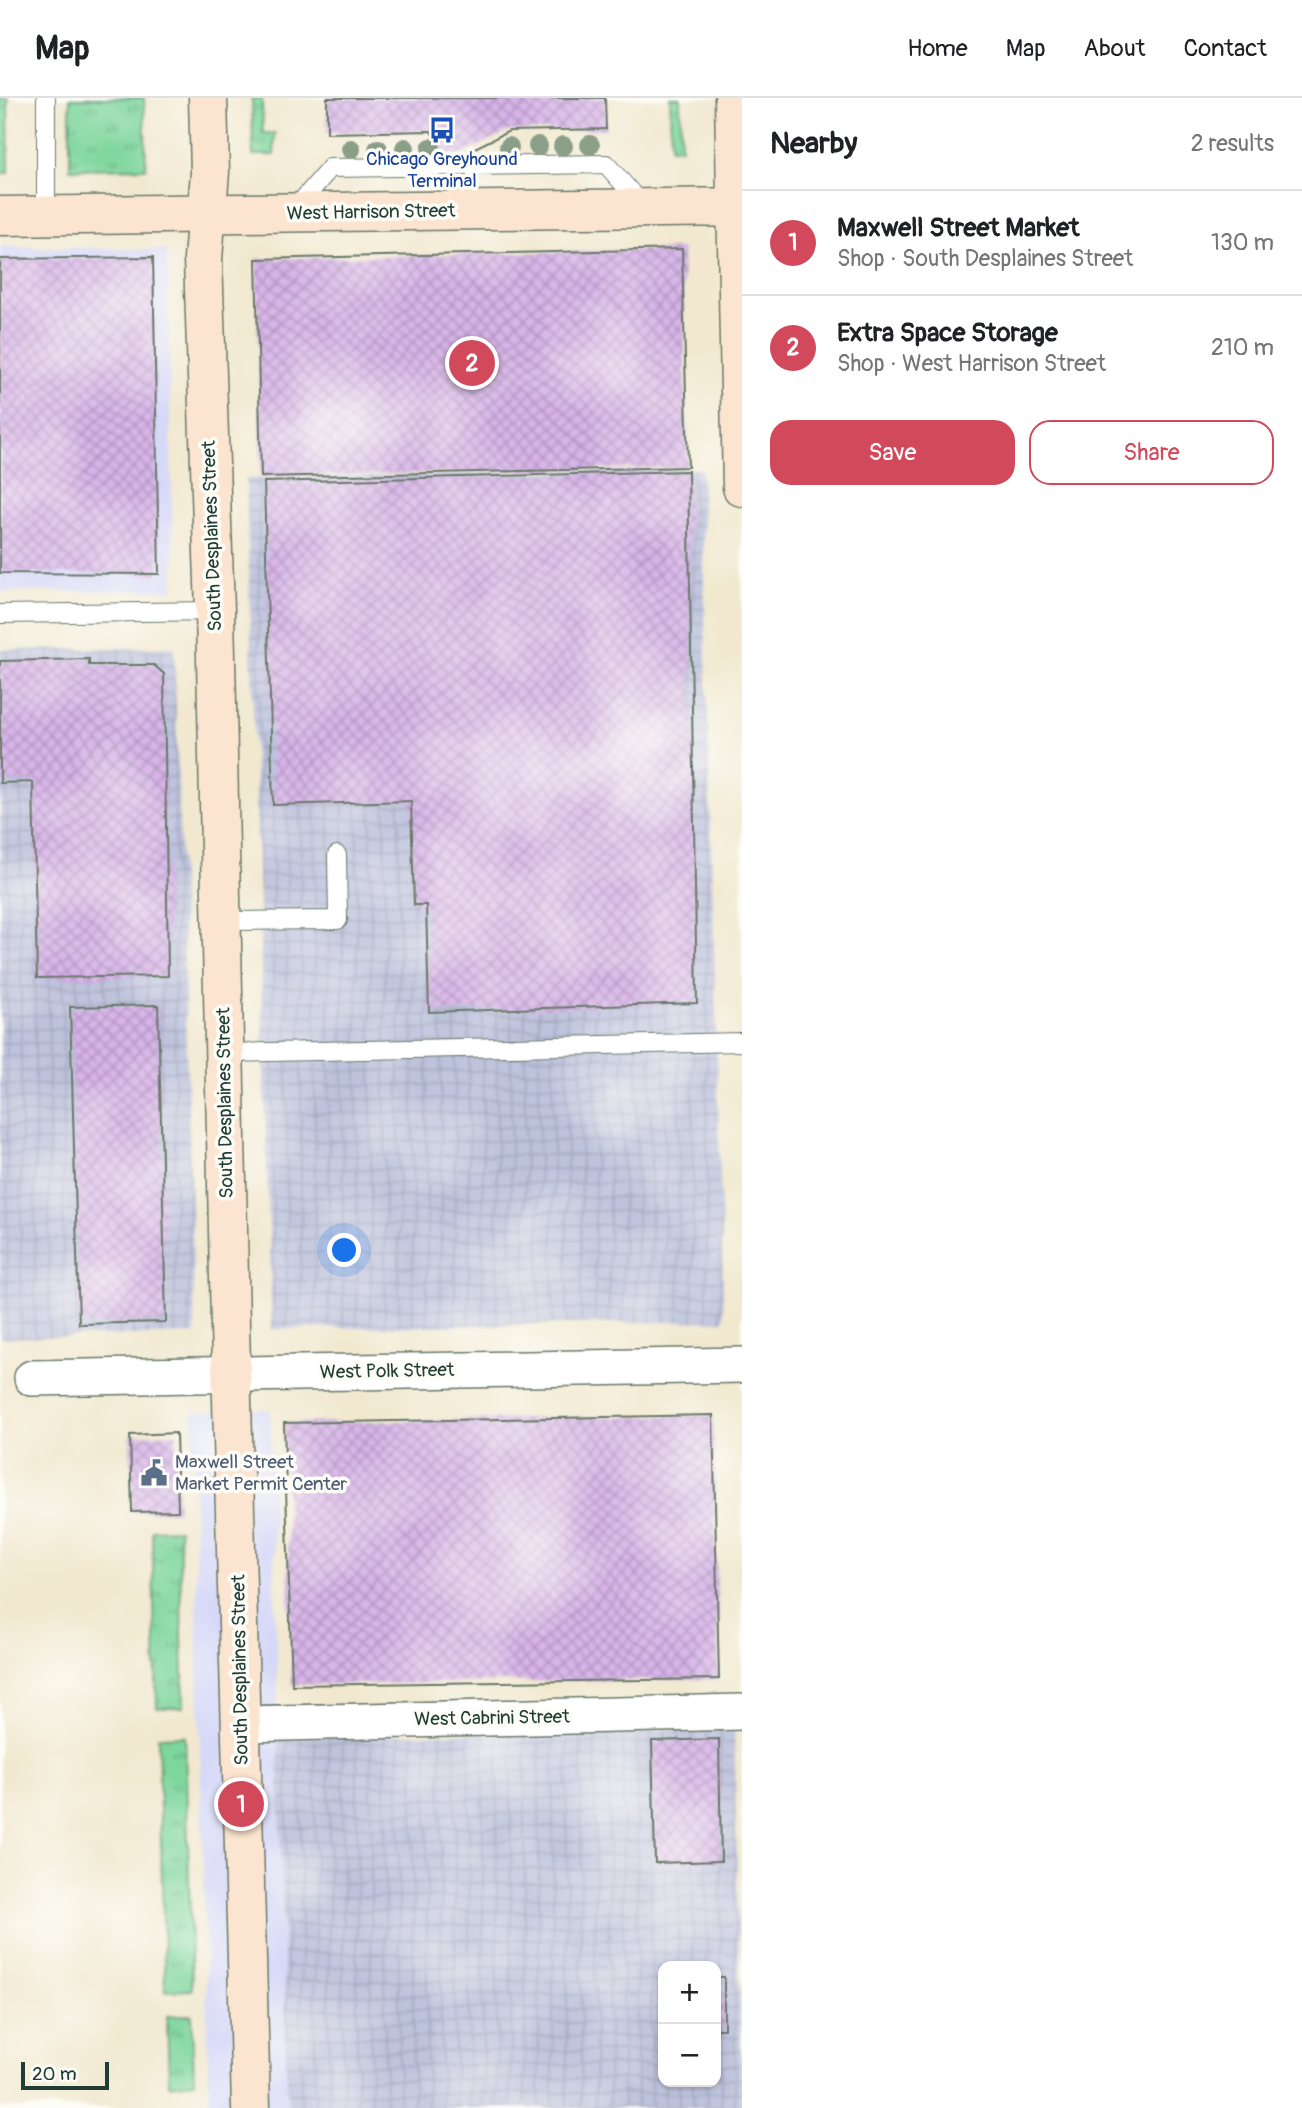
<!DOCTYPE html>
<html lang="en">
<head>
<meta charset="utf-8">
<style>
	body { margin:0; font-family:Pangolin,sans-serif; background:#f6f6f6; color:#202124 }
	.controls { position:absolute; right:21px; bottom:21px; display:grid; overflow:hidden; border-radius:14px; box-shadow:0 2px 5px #0004 }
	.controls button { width:63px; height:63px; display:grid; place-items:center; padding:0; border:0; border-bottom:2px solid #e0e0e0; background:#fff; color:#202124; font:35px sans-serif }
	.scale { position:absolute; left:21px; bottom:18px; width:88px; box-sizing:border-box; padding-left:7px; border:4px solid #1f3d34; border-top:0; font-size:19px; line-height:24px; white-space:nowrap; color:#1f3d34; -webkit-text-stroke:5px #fdfcf7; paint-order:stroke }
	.you { position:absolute; left:345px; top:1153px; width:24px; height:24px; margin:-18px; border:5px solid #fff; border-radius:50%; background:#1a73e8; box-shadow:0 0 0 10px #1a73e833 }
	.badge { display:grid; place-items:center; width:46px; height:46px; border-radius:50%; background:#d1495b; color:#fff; font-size:23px; font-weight:700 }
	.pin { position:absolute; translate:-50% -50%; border:4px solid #fff; box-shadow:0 2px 7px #0006 }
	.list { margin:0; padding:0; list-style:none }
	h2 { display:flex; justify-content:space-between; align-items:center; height:91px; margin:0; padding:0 28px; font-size:30px }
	h2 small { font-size:23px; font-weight:400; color:#757577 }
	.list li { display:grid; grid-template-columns:46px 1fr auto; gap:21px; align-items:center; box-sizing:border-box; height:105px; padding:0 28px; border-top:2px solid #e0e0e0 }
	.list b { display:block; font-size:26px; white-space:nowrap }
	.list p { margin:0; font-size:23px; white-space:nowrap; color:#757577 }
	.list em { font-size:23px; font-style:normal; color:#757577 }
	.actions { display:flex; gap:14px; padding:21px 28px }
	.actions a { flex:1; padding:16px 0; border:2px solid #d1495b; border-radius:21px; text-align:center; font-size:24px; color:#d1495b }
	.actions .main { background:#d1495b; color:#fff }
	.map { position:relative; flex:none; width:742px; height:2010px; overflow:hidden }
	header { display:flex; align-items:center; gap:42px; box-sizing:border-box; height:98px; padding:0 35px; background:#fff; border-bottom:2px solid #e0e0e0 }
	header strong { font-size:33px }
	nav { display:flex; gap:38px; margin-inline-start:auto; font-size:24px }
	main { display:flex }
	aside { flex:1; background:#fff }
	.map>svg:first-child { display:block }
</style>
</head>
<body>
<header>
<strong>Map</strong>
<nav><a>Home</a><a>Map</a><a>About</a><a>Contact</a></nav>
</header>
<main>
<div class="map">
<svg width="742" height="2010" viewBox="0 0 742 2010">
	<defs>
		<pattern id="industrial-grid" width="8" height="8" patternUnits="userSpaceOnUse" patternTransform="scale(1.75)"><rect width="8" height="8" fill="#bec3dd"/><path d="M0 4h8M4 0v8" fill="none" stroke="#a3a8be"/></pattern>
		<pattern id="grass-tufts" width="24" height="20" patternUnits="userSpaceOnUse" patternTransform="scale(1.75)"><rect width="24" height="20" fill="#7ed69c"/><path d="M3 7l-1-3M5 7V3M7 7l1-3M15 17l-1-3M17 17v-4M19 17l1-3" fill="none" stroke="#67af80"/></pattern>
		<pattern id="building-cross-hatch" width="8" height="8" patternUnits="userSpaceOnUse" patternTransform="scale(1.75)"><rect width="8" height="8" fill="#d8b4e9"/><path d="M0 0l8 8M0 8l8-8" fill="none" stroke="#af94be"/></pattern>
	</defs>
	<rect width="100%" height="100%" fill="#fdfcf7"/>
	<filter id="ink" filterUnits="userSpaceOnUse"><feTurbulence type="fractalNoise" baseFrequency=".0143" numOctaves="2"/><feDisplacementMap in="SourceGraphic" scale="14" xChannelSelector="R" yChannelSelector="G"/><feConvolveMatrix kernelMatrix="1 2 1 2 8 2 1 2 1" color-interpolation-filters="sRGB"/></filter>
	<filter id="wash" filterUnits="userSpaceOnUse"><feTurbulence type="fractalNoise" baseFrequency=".00686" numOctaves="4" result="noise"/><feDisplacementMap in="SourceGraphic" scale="28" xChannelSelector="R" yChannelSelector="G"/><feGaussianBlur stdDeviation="1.57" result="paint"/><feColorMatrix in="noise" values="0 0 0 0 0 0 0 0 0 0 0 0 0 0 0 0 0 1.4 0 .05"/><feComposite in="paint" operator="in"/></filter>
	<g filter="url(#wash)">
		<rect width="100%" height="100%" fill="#f1e8cf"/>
		<!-- built -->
		<path fill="#d6d8f8" d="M0,148L167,152L174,492L0,494Z
			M270,1311L289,2010H209L192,1314Z"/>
		<!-- industrial -->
		<path fill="url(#industrial-grid)" fill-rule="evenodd" d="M701,371L724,1223L272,1231L246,381Z
			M174,549L195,1236L0,1240V552Z
			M734,1630L742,2010H288L278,1639ZM663,1868H716V1984H663Z"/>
		<!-- grass -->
		<path fill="url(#grass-tufts)" stroke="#4e8a68" stroke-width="2" d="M0,0H8L9,75H0Z
			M70,0H144L146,70L70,71Z
			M252,0H262L263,35H275L274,57H253Z
			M670,0H680L681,50H671Z
			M179,1431L184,1609L157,1610L152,1432Z
			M185,1638L192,1892L165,1893L158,1639Z
			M192,1917L194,1984L169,1987L167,1918Z"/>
		<g id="blocks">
			<!-- building -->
			<path fill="url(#building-cross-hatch)" d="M327,0H605L606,31L509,33L447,64L431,33L327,35Z
				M682,151L688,369L261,379L256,161Z
				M153,159L159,476L0,475V161Z
				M688,373L697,905L429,914L426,807H414L411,703L273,707L264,384Z
				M89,561V567H154L164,576L168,878L37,880L33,684L0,685V563Z
				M158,907L166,1224L79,1226L70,909Z
				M713,1317L719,1581L292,1587L284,1325Z
				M176,1335L178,1413L132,1414L130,1337Z
				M719,1641L721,1763L655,1765L652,1643Z
				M716,1879H724V1931H716Z"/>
		</g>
	</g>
	<g filter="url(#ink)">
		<use href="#blocks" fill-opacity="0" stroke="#68796a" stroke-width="2"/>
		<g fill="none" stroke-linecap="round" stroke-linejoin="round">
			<!-- lane casing -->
			<g stroke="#68796a" stroke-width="20">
				<path id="lane" d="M295,111L330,70L606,66L643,108
					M46,117V0
					M0,516L215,513
					M221,823L338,822L337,757
					M224,955L742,944"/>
			</g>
			<!-- street casing -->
			<g stroke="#68796a" stroke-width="38">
				<path id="street" d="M32,1280L742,1267
					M241,1626L742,1614"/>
			</g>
			<!-- secondary casing -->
			<g stroke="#68796a" stroke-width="41">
				<path id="secondary" d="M208,0L210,74L203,161L215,513L230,1228L251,2010
					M734,0L742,389
					M0,118L742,109"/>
			</g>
			<!-- lane -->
			<use href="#lane" stroke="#fff" stroke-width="18"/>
			<!-- street -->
			<use href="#street" stroke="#fff" stroke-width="35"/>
			<!-- secondary -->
			<use href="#secondary" stroke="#fce5d0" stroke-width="38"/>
		</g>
		<!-- trees -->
		<g fill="#8b9f88">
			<circle cx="590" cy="47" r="10"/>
			<circle cx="538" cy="48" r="10"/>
			<circle cx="563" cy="48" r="10"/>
			<circle cx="509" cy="49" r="10"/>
			<circle cx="405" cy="50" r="10"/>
			<circle cx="431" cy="50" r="10"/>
			<circle cx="351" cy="51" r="10"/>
			<circle cx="378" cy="51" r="10"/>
		</g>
	</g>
	<!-- icons -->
	<defs>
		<g id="bus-bare" transform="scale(2.1)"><path d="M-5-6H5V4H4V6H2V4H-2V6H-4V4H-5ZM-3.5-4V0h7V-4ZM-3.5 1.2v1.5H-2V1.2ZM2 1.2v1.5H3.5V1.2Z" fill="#1a4fb4" stroke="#fdfcf7" stroke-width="2.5" paint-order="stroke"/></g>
		<g id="civic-bare" transform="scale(2.1)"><path d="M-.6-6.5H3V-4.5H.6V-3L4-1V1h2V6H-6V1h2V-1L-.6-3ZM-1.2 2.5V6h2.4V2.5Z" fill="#5c6f8a" stroke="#fdfcf7" stroke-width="2.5" paint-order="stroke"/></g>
	</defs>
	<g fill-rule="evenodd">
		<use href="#bus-bare" x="442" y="32"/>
		<use href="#civic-bare" x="154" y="1375"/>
	</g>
	<g text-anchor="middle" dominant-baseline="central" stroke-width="7" stroke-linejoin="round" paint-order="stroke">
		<!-- transit labels -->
		<g font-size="19" fill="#164399" stroke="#fdfcf7">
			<text x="442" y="61">Chicago Greyhound<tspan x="442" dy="22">Terminal</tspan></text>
		</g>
		<!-- street labels -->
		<g font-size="19" fill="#1f3d34" stroke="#fdfcf7">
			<text transform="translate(371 114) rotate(-1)">West Harrison Street</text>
			<text transform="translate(212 438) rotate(-92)">South Desplaines Street</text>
			<text transform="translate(225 1005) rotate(-91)">South Desplaines Street</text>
			<text transform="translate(387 1273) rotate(-1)">West Polk Street</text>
			<text transform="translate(240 1572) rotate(-91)">South Desplaines Street</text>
			<text transform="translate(492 1620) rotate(-1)">West Cabrini Street</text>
		</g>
		<!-- service labels -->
		<g font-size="19" fill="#4e5e75" stroke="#fdfcf7" text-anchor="start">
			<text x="175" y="1364">Maxwell Street<tspan x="175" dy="22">Market Permit Center</tspan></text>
		</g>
	</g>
</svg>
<div class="controls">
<button>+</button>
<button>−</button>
</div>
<div class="scale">20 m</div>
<div class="you"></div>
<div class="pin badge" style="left:241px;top:1706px">1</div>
<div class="pin badge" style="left:472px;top:265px">2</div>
</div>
<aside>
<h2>Nearby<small>2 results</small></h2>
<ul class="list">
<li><span class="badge">1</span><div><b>Maxwell Street Market</b><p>Shop · South Desplaines Street</p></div><em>130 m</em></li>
<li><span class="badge">2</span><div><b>Extra Space Storage</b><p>Shop · West Harrison Street</p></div><em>210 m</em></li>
</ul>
<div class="actions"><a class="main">Save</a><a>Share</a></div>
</aside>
</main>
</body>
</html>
